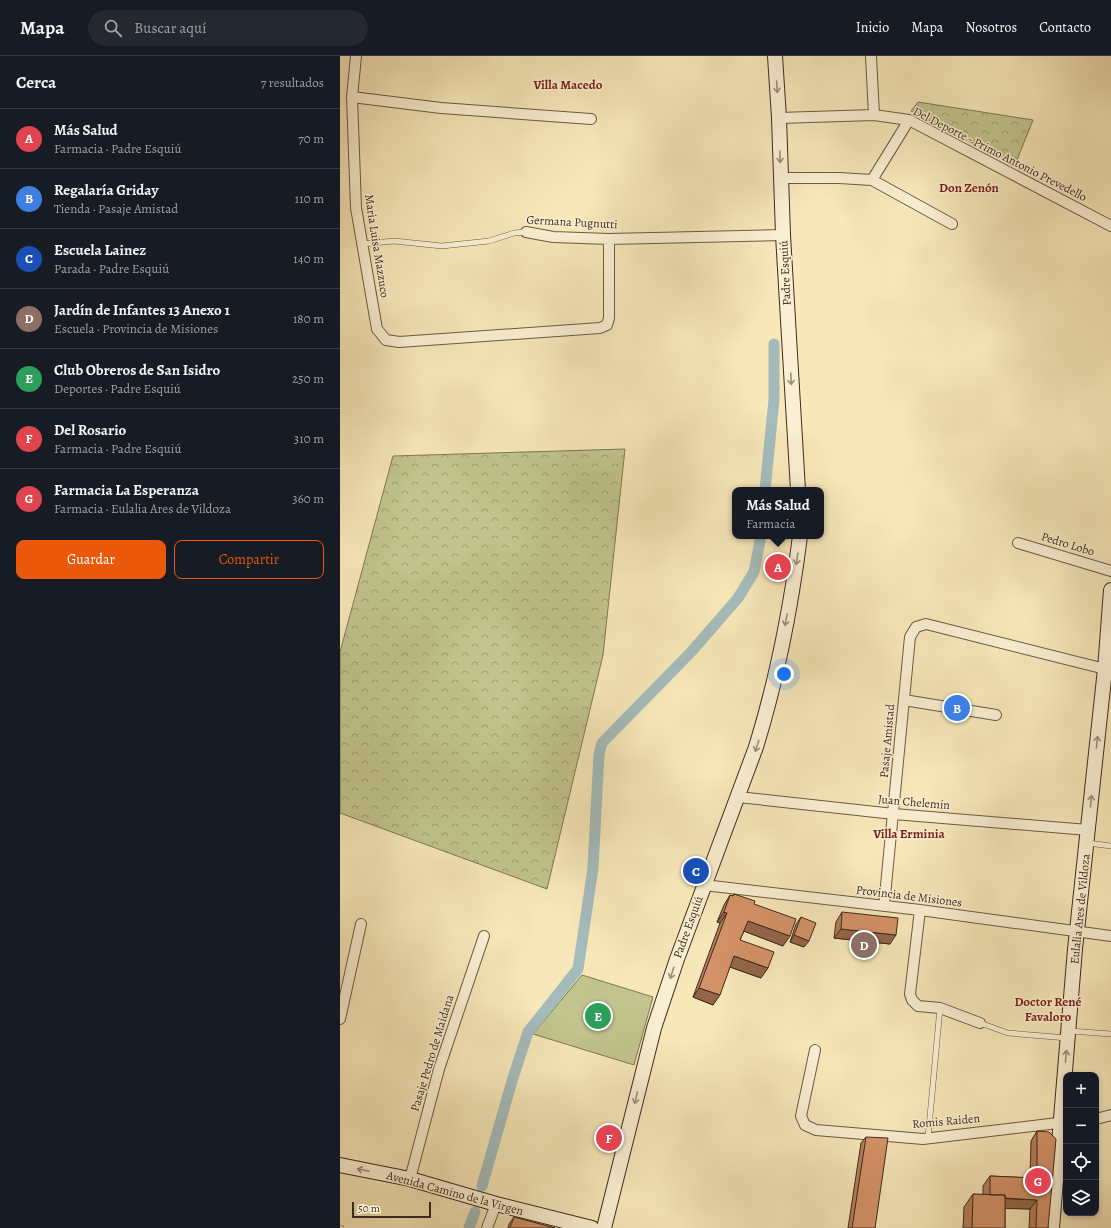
<!DOCTYPE html>
<html lang="es">
<head>
<meta charset="utf-8">
<style>
	body { margin:0; font-family:Alegreya,serif; background:#242831; color:#f1f3f6 }
	.controls { position:absolute; right:12px; bottom:12px; display:grid; overflow:hidden; border-radius:8px; box-shadow:0 2px 6px #0003 }
	.controls button { width:36px; height:36px; display:grid; place-items:center; padding:0; border:0; border-bottom:1px solid #363941; background:#171b24; color:#f1f3f6; font:20px sans-serif }
	.scale { position:absolute; left:12px; bottom:10px; width:79px; box-sizing:border-box; padding-left:4px; border:2px solid #3d2b1d; border-top:0; font-size:11px; line-height:14px; white-space:nowrap; color:#3d2b1d; -webkit-text-stroke:3px #faefd2; paint-order:stroke }
	.you { position:absolute; left:444px; top:618px; width:14px; height:14px; margin:-10px; border:3px solid #fff; border-radius:50%; background:#1a73e8; box-shadow:0 0 0 6px #1a73e833 }
	.badge { display:grid; place-items:center; width:26px; height:26px; border-radius:50%; background:#ea580c; color:#fff; font-size:13px; font-weight:700 }
	.pin { position:absolute; translate:-50% -50%; border:2px solid #fff; box-shadow:0 1px 4px #0006 }
	.popup { position:absolute; left:392px; top:431px; width:92px; height:52px; box-sizing:border-box; display:grid; place-content:center; border-radius:8px; background:#171b24; filter:drop-shadow(0 1px 3px #0005); font-size:13px; white-space:nowrap; color:#9ea1a6 }
	.popup b { font-size:15px; color:#f1f3f6 }
	.popup::after { content:''; position:absolute; left:50%; top:100%; margin-left:-8px; border:8px solid transparent; border-top-color:#171b24 }
	.list { margin:0; padding:0; list-style:none }
	h2 { display:flex; justify-content:space-between; align-items:center; height:52px; margin:0; padding:0 16px; font-size:17px }
	h2 small { font-size:13px; font-weight:400; color:#9ea1a6 }
	.list li { display:grid; grid-template-columns:26px 1fr auto; gap:12px; align-items:center; box-sizing:border-box; height:60px; padding:0 16px; border-top:1px solid #363941 }
	.list b { display:block; font-size:15px; white-space:nowrap }
	.list p { margin:0; font-size:13px; white-space:nowrap; color:#9ea1a6 }
	.list em { font-size:13px; font-style:normal; color:#9ea1a6 }
	.actions { display:flex; gap:8px; padding:12px 16px }
	.actions a { flex:1; padding:9px 0; border:1px solid #ea580c; border-radius:8px; text-align:center; font-size:14px; color:#ea580c }
	.actions .main { background:#ea580c; color:#fff }
	.icon { flex:none; width:22px; height:22px; fill:none; stroke:currentColor; stroke-width:2; stroke-linecap:round; stroke-linejoin:round }
	.map { position:relative; flex:none; width:771px; height:1172px; overflow:hidden }
	header { display:flex; align-items:center; gap:24px; box-sizing:border-box; height:56px; padding:0 20px; background:#171b24; border-bottom:1px solid #363941 }
	header strong { font-size:19px }
	nav { display:flex; gap:22px; margin-inline-start:auto; font-size:14px }
	.search { width:280px; height:36px; background:#242831; display:flex; align-items:center; gap:10px; box-sizing:border-box; padding:0 14px; border-radius:22px; color:#9ea1a6; font-size:15px }
	main { display:flex }
	aside { flex:1; background:#171b24 }
	.map>svg:first-child { display:block }
</style>
</head>
<body>
<header>
<strong>Mapa</strong>
<div class="search"><svg class="icon" aria-label="search" viewBox="0 0 24 24"><circle cx="10" cy="10" r="6"/><path d="M15 15l6 6"/></svg>Buscar aquí</div>
<nav><a>Inicio</a><a>Mapa</a><a>Nosotros</a><a>Contacto</a></nav>
</header>
<main>
<aside>
<h2>Cerca<small>7 resultados</small></h2>
<ul class="list">
<li><span class="badge" style="background:#e0444e">A</span><div><b>Más Salud</b><p>Farmacia · Padre Esquiú</p></div><em>70 m</em></li>
<li><span class="badge" style="background:#3f7fe0">B</span><div><b>Regalaría Griday</b><p>Tienda · Pasaje Amistad</p></div><em>110 m</em></li>
<li><span class="badge" style="background:#1a4fb4">C</span><div><b>Escuela Lainez</b><p>Parada · Padre Esquiú</p></div><em>140 m</em></li>
<li><span class="badge" style="background:#8d6e63">D</span><div><b>Jardín de Infantes 13 Anexo 1</b><p>Escuela · Provincia de Misiones</p></div><em>180 m</em></li>
<li><span class="badge" style="background:#2e9e5b">E</span><div><b>Club Obreros de San Isidro</b><p>Deportes · Padre Esquiú</p></div><em>250 m</em></li>
<li><span class="badge" style="background:#e0444e">F</span><div><b>Del Rosario</b><p>Farmacia · Padre Esquiú</p></div><em>310 m</em></li>
<li><span class="badge" style="background:#e0444e">G</span><div><b>Farmacia La Esperanza</b><p>Farmacia · Eulalia Ares de Vildoza</p></div><em>360 m</em></li>
</ul>
<div class="actions"><a class="main">Guardar</a><a>Compartir</a></div>
</aside>
<div class="map">
<svg width="771" height="1172" viewBox="0 0 771 1172">
	<defs>
		<pattern id="forest-crowns" width="20" height="18" patternUnits="userSpaceOnUse"><rect width="20" height="18" fill="#c1c48c"/><path d="M2 6a3 3 0 1 1 6 0M12 15a3 3 0 1 1 6 0" fill="none" stroke="#9e9f72"/></pattern>
	</defs>
	<rect width="100%" height="100%" fill="#f7e7b9"/>
	<filter id="stains"><feTurbulence type="fractalNoise" baseFrequency=".005" numOctaves="4"/><feColorMatrix values="0 0 0 0 .2 0 0 0 0 .09 0 0 0 0 .02 0 0 0 .5 -.17"/></filter>
	<radialGradient id="worn" r=".72"><stop offset=".6" stop-color="#630" stop-opacity="0"/><stop offset="1" stop-color="#630" stop-opacity=".3"/></radialGradient>
	<!-- forest -->
	<path fill="url(#forest-crowns)" stroke="#7f7854" d="M578,46L693,64L675,109L571,55Z
		M285,393L263,599L207,833L0,757V596L53,400Z"/>
	<!-- garden -->
	<path fill="#c1c48c" stroke="#7f7854" d="M242,919L313,941L294,1009L193,978Z"/>
	<g fill="none" stroke-linecap="round" stroke-linejoin="round">
		<!-- canal -->
		<path stroke="#a3bcbb" stroke-width="11" d="M425,434L434,344V288
			M142,1130L172,1025L188,976L238,913L253,812L259,698L262,687L352,595L398,542L414,516L421,480
			M129,1172L135,1156"/>
		<!-- lane casing -->
		<g stroke="#6c5a44" stroke-width="6">
			<path id="lane" d="M22,188L54,185L102,190L149,185L174,177L186,176
				M748,787L771,790
				M640,967L668,977L727,982
				M730,975L771,978
				M588,1082L600,952
				M0,1172H1"/>
		</g>
		<!-- street casing -->
		<g stroke="#6c5a44" stroke-width="12">
			<path id="street" d="M16,0L12,41L16,152L37,273L46,284L59,286L260,272L267,269L269,262V183
				M531,0L534,59
				M12,41L101,52L251,63
				M439,62L534,59L569,64L771,170
				M441,122H499L532,124L612,168
				M532,124L569,64
				M186,176L213,181L269,183L443,179
				M678,487L771,515
				M564,644L656,659
				M398,741L554,758L748,774
				M364,829L580,854L771,880
				M544,850L570,581L576,571L586,568L765,613
				M580,854L570,938L572,944L578,950L600,952L640,967
				M0,963L21,868
				M475,994L461,1060L465,1069L476,1074L583,1083L726,1066
				M756,1063L771,1059
				M70,1123L99,1013L144,880
				M147,1172L156,1148"/>
		</g>
		<!-- secondary casing -->
		<g stroke="#3d2b1d" stroke-width="16">
			<path id="secondary" d="M435,0L439,62L443,179L458,434
				M0,1109L70,1123L156,1148L252,1172
				M264,1172L314,972L337,903L416,691C437,623 451,551 460,480
				M712,1172L735,893L765,613L771,534"/>
		</g>
		<!-- lane -->
		<use href="#lane" stroke="#faefd2" stroke-width="5"/>
		<!-- street -->
		<use href="#street" stroke="#faefd2" stroke-width="10"/>
		<!-- secondary -->
		<use href="#secondary" stroke="#faefd2" stroke-width="14"/>
	</g>
	<!-- wall -->
	<path fill="#b67e59" stroke="#3d2b1d" d="M394,838L414,848L443,890L404,875L400,884L421,922L390,911L373,949L353,941L380,867L377,866L384,849L390,839L392,840Z
		M502,856L550,888L494,882L496,866Z
		M461,861L464,891L450,886L456,868Z
		M697,1075L708,1172H689L690,1153L665,1152V1172H623L624,1151L633,1138L643,1139V1130L650,1120L690,1122L691,1085Z
		M526,1081L535,1172H508L521,1087Z
		M174,1161L215,1172H168L169,1168Z"/>
	<!-- shaded-wall -->
	<path fill="#946649" stroke="#3d2b1d" d="M384,856L387,857L380,867L377,866Z
		M408,865L450,880L443,890L401,874Z
		M501,873L556,879L550,888L494,882Z
		M454,879L469,885L464,891L450,886Z
		M394,900L428,912L421,922L387,910Z
		M359,932L380,939L373,949L353,941Z
		M650,1142L697,1144L690,1153L643,1152Z"/>
	<!-- building -->
	<path fill="#d49268" stroke="#3d2b1d" d="M394,838L415,845L414,848L456,863L450,880L408,865L400,884L434,896L428,912L394,900L380,939L359,932L387,857L384,856L390,839L393,840Z
		M502,856L558,862L556,879L501,873Z
		M461,861L476,867L469,885L454,879Z
		M697,1075L709,1076L716,1083L708,1172H696L697,1144L665,1142V1139H650V1120L697,1122Z
		M526,1081L548,1082L535,1172H512Z
		M633,1138L665,1139V1172H632Z
		M174,1161L215,1172H170Z"/>
	<!-- one-way arrows -->
	<defs><path id="oneway-shaft" d="M-6 0H5M1.5-3L5.5 0L1.5 3" fill="none" stroke-width="1.6" stroke-linecap="round" stroke-linejoin="round"/></defs>
	<g stroke="#9c8d78">
		<use href="#oneway-shaft" transform="translate(437 31) rotate(86)"/>
		<use href="#oneway-shaft" transform="translate(440 101) rotate(88)"/>
		<use href="#oneway-shaft" transform="translate(451 323) rotate(87)"/>
		<use href="#oneway-shaft" transform="translate(457 503) rotate(98)"/>
		<use href="#oneway-shaft" transform="translate(446 564) rotate(101)"/>
		<use href="#oneway-shaft" transform="translate(757 686) rotate(-84)"/>
		<use href="#oneway-shaft" transform="translate(417 690) rotate(108)"/>
		<use href="#oneway-shaft" transform="translate(751 745) rotate(-84)"/>
		<use href="#oneway-shaft" transform="translate(332 917) rotate(108)"/>
		<use href="#oneway-shaft" transform="translate(726 1000) rotate(-85)"/>
		<use href="#oneway-shaft" transform="translate(296 1042) rotate(103)"/>
		<use href="#oneway-shaft" transform="translate(23 1114) rotate(-169)"/>
	</g>
	<g text-anchor="middle" dominant-baseline="central" stroke-width="3" stroke-linejoin="round" paint-order="stroke">
		<!-- street labels -->
		<g font-size="12" fill="#3d2b1d" stroke="#faefd2">
			<text transform="translate(660 98) rotate(27)">Del Deporte - Primo Antonio Prevedello</text>
			<text transform="translate(232 166) rotate(3)">Germana Pugnutti</text>
			<text transform="translate(37 190) rotate(81)">Maria Luisa Mazzuco</text>
			<text transform="translate(445 217) rotate(-93)">Padre Esquiú</text>
			<text transform="translate(728 488) rotate(17)">Pedro Lobo</text>
			<text transform="translate(547 685) rotate(-85)">Pasaje Amistad</text>
			<text transform="translate(574 746) rotate(5)">Juan Chelemín</text>
			<text transform="translate(569 840) rotate(7)">Provincia de Misiones</text>
			<text transform="translate(740 853) rotate(-84)">Eulalia Ares de Vildoza</text>
			<text transform="translate(348 871) rotate(-70)">Padre Esquiú</text>
			<text transform="translate(92 997) rotate(-73)">Pasaje Pedro de Maidana</text>
			<text transform="translate(606 1065) rotate(-5)">Romis Raiden</text>
			<text transform="translate(115 1137) rotate(15)">Avenida Camino de la Virgen</text>
		</g>
		<!-- neighbourhood labels -->
		<g font-size="13" font-weight="bold" fill="#7a1f14" stroke="#faefd2">
			<text x="228" y="28">Villa Macedo</text>
			<text x="629" y="131">Don Zenón</text>
			<text x="569" y="777">Villa Erminia</text>
			<text x="708" y="945">Doctor René<tspan x="708" dy="15">Favaloro</tspan></text>
		</g>
	</g>
	<rect width="100%" height="100%" filter="url(#stains)"/>
	<rect width="100%" height="100%" fill="url(#worn)"/>
</svg>
<div class="controls">
<button>+</button>
<button>−</button>
<button><svg class="icon" aria-label="locate" viewBox="0 0 24 24"><circle cx="12" cy="12" r="6"/><path d="M12 2v4M12 18v4M2 12h4M18 12h4"/></svg></button>
<button><svg class="icon" aria-label="layers" viewBox="0 0 24 24"><path d="M12 4l9 5-9 5-9-5zM3 14l9 5 9-5"/></svg></button>
</div>
<div class="scale">50 m</div>
<div class="you"></div>
<div class="pin badge" style="left:438px;top:511px;background:#e0444e">A</div>
<div class="popup"><b>Más Salud</b>Farmacia</div>
<div class="pin badge" style="left:617px;top:652px;background:#3f7fe0">B</div>
<div class="pin badge" style="left:356px;top:815px;background:#1a4fb4">C</div>
<div class="pin badge" style="left:524px;top:889px;background:#8d6e63">D</div>
<div class="pin badge" style="left:258px;top:960px;background:#2e9e5b">E</div>
<div class="pin badge" style="left:269px;top:1082px;background:#e0444e">F</div>
<div class="pin badge" style="left:698px;top:1125px;background:#e0444e">G</div>
</div>
</main>
</body>
</html>
